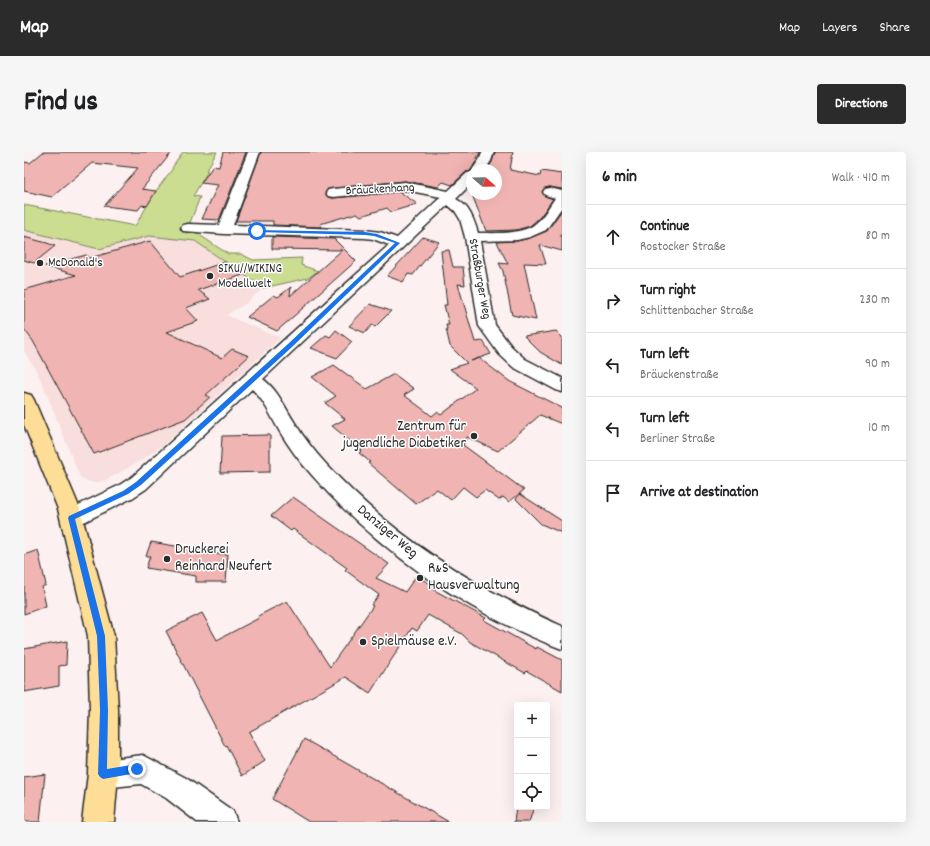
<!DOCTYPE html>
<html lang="en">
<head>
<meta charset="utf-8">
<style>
	body { margin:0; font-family:Dekko,sans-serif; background:#f6f6f6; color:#202124 }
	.controls { position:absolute; right:12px; bottom:12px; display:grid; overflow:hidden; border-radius:4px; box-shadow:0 4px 16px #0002 }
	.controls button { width:36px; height:36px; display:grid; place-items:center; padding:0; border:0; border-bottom:1px solid #e0e0e0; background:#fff; color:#202124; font:20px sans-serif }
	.compass { position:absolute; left:442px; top:12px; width:36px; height:36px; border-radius:50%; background:#fff; box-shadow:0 4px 16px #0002; rotate:110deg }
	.stop { position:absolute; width:12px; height:12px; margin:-9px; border:3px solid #1a73e8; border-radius:50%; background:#fff }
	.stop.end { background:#1a73e8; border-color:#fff; box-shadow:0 1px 4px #0008 }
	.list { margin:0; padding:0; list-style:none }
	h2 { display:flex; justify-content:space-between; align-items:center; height:52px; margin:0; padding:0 16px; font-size:17px }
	h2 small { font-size:13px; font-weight:400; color:#757577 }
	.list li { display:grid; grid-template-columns:26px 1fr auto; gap:12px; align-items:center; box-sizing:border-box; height:64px; padding:0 16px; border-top:1px solid #e0e0e0 }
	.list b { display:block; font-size:15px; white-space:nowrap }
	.list p { margin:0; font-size:13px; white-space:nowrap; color:#757577 }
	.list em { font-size:13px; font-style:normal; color:#757577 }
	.icon { flex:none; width:22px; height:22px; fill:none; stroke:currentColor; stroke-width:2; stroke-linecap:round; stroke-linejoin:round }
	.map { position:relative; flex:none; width:538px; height:670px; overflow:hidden; border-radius:4px }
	header { display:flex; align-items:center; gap:24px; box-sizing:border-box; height:56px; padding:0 20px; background:#2b2b2b; color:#fff }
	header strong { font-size:19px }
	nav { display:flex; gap:22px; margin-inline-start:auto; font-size:14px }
	.intro { display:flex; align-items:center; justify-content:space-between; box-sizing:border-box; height:96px; padding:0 24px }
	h1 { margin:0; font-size:28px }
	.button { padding:10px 18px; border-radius:4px; background:#2b2b2b; color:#fff; font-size:14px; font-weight:700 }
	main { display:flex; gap:24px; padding:0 24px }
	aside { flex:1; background:#fff; border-radius:4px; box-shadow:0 4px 16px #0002 }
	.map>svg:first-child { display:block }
</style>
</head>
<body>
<header>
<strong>Map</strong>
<nav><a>Map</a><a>Layers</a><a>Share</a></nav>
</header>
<div class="intro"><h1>Find us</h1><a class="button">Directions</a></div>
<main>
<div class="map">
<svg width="538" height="670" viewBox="0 0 538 670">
	<rect width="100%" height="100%" fill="#fcf0f0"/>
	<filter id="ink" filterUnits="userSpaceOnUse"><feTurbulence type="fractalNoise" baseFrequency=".025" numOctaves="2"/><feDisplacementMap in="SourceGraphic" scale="8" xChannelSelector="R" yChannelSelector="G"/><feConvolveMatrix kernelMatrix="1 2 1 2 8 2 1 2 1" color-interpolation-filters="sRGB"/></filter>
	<g filter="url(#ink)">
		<!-- built -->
		<path fill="#f8dedd" d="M0,78L74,97L125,84L171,89L239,136L221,152L202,163L256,186L139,293L118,308L82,328L71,331L63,329L56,325L20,235L13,220L0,199Z"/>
		<!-- green -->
		<path fill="#cadd91" stroke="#7a845e" d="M159,0H193L182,19H184L169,44L176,45L162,81L174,82L204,102H217L229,108L278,106L277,113L294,119L284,126L239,136L171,89L125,84L75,97L0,78V53L111,74L132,39L149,16H148Z"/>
		<!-- building -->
		<path fill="#f0b4b2" stroke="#2b2b2b" d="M19,0H148L118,37L132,39L123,54L118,53L114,58L80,54L114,16L68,11L28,45L0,39V10L6,11Z
			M199,0H222L195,68L178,67L194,33L177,31L189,14L195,15Z
			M237,0H456L447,19L442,20L428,33L419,30L414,35L381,29L304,37L301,42L304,45L309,46L376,40L393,52L367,60L363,56L337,64L333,61L296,72L298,75L249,73V69H212Z
			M471,0H489L486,18L516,24L517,19L538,22V37L526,35L521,36L518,39L521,44L529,47L516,65L506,74L492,78L462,79L449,45L452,42H472V18H463L468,10Z
			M538,58V81L536,84H538V99L516,93L522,112L500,111L512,168L488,163L479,119L475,111L484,112L473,90L493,89L506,86L523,79Z
			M0,85L23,91L31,94L10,111L0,108Z
			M248,85L310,87L332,109L253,179L223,165L250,143L254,145L267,135L266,144L318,98L248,97Z
			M399,85L415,90L389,123L384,122L379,130L363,124Z
			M126,89L156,125L201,110L219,123L174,138L186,147L162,156L174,169L143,180L198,206L208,197L225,204L182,243L186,245L161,267L70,302L9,189L0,177V138L52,123L21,114L62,103L66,106Z
			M425,98L429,115H439L441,133L434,132L451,190L459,189L467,202L447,209L455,206L485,229L538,256V272L516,263L474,299L443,285L439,293L500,338L485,350L479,345L475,348L461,338L452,345L439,335L427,348L413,337L392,352L344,311L346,310L335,301L338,299L308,274L321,267L301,251L312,244L288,225L310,213L343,237L370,222L390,237L380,243L408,264L413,260L417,263L452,236L426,217L443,211L426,194L422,177H423L422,173H425L420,153H423L417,99Z
			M346,152L367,159L351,175L348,173L341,181L325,174Z
			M312,178L328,190L313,206L287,196L302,183L306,185Z
			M532,179L538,185V213L516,200L500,184Z
			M246,283V320L196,321L198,284Z
			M496,342L538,369V381L517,372L492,347Z
			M269,345L365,412L352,426L381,440L392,424L412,435L410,438L462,466L460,468L512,497L513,495L538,508V539L503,519L501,521L446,490L438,482L404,463L393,479L388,476L346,541L322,525L225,580L241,609L218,624L202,593L201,594L142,479L178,461L193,488L235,466L234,464L263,449L306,515L349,454L347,453L355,443L321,418L323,416L269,377L267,379L247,364Z
			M127,390L176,398V402H204L202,430H172V424L122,416L126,404H122Z
			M14,398L22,433L18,435L22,454L0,462V403Z
			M43,489L42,513L35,514V534L0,540V497Z
			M280,587L348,626L425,670H285L248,647Z
			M21,622L16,670H0V625Z
			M492,655H510L505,670H490Z"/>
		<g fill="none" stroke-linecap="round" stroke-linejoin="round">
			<!-- minor casing -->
			<g stroke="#2b2b2b" stroke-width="3">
				<path id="minor" d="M224,0H236L209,73L341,78L356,80L373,86L417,45L381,38L309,45L304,44L302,41L304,38L309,37L381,30L424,39L443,21L448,20V31L432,47C445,53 450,68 454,81C470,81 500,83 512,71C520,65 525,54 531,46L521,43L519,40L521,37L526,36L538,39V55L522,78L506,85L493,88L456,89L471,173L487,194L501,207L538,226V240L532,238L489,215L475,202L455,174L441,85L436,67L431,59L424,53L239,227C254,238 261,256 271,271C280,286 290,299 302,312C368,384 449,435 538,474V497C444,462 352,397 287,322C275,309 265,295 256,280C247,265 241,249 228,237L122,337L108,346L56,372L48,375L40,372L37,366L40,360L94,334L108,325L365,93L349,87L341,86L200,82L159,79L157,76L159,73L164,72L195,73Z
					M458,0H470L467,9L461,18H448L455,8Z
					M119,603L162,626L209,659L213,670H173L142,646L117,632L79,636L69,632L65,622L69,612L79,608Z"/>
			</g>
			<!-- primary casing -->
			<g stroke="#2b2b2b" stroke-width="3">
				<path id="primary" d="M0,241L7,243L10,248L56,357L90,484L94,558V622L90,670H58L64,622L66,558L64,484L34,357L0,273Z"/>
			</g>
			<!-- minor -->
			<use href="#minor" fill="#fff" fill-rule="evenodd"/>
			<!-- primary -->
			<use href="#primary" fill="#fedd96" fill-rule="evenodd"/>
		</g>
	</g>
	<!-- route -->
	<path fill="#1a73e8" d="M232,78L341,80L353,82L376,91L268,195L117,333L104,342L51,367L81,484L84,558L83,617L113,612L117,614L118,617L117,620L113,621L79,627L76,625L74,622L76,558L73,484L44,366L45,364L99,339L112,330L264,192L371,91L350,84L341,83L233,80Z"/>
	<!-- markers -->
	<g fill="#2b2b2b" stroke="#fff" stroke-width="1.5">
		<circle cx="16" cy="111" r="4"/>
		<circle cx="186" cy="124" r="4"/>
		<circle cx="450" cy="284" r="4"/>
		<circle cx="143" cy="407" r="4"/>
		<circle cx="396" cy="426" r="4"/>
		<circle cx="339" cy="490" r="4"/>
	</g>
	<g text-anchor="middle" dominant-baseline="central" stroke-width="3" stroke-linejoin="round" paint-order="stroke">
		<!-- far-street labels -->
		<g font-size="13" fill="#2b2b2b" stroke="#fff">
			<text transform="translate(356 38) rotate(-3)">Bräuckenhang</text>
			<text transform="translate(455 127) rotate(80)">Straßburger Weg</text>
		</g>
		<!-- far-poi labels -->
		<g font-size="13" fill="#2b2b2b" stroke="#fff" text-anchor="start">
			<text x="24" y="111">McDonald's</text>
			<text x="194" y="117">SIKU//WIKING<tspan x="194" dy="15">Modellwelt</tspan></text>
		</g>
		<!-- poi labels -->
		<g font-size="15" fill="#2b2b2b" stroke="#fff" text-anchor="start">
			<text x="442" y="275" text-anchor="end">Zentrum für<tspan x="442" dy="17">jugendliche Diabetiker</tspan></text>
			<text x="151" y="398">Druckerei<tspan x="151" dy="17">Reinhard Neufert</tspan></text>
			<text x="404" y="417">R&amp;S<tspan x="404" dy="17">Hausverwaltung</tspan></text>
			<text x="347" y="490">Spielmäuse e.V.</text>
		</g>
		<!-- street labels -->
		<g font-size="15" fill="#2b2b2b" stroke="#fff">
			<text transform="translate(363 380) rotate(40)">Danziger Weg</text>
		</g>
	</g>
</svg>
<div class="controls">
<button>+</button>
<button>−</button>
<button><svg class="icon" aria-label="locate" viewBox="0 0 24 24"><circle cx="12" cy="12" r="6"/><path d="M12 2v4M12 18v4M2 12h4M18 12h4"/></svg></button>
</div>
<svg class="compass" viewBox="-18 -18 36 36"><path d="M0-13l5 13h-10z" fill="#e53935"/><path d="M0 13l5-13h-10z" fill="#757577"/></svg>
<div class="stop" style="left:233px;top:79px"></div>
<div class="stop end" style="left:113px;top:617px"></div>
</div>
<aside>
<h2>6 min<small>Walk · 410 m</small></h2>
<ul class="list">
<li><svg class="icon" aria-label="ahead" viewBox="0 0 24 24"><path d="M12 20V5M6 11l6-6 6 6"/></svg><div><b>Continue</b><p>Rostocker Straße</p></div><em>80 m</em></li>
<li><svg class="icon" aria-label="right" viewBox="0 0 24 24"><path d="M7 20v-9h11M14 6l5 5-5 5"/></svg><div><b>Turn right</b><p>Schlittenbacher Straße</p></div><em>230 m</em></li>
<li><svg class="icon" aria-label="left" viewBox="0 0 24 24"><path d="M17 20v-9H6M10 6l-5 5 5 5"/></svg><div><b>Turn left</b><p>Bräuckenstraße</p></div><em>90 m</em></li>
<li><svg class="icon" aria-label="left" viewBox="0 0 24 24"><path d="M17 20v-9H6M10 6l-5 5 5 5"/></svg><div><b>Turn left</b><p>Berliner Straße</p></div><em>10 m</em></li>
<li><svg class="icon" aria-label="arrive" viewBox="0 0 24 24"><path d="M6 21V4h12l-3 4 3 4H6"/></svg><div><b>Arrive at destination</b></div></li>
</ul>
</aside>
</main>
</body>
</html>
